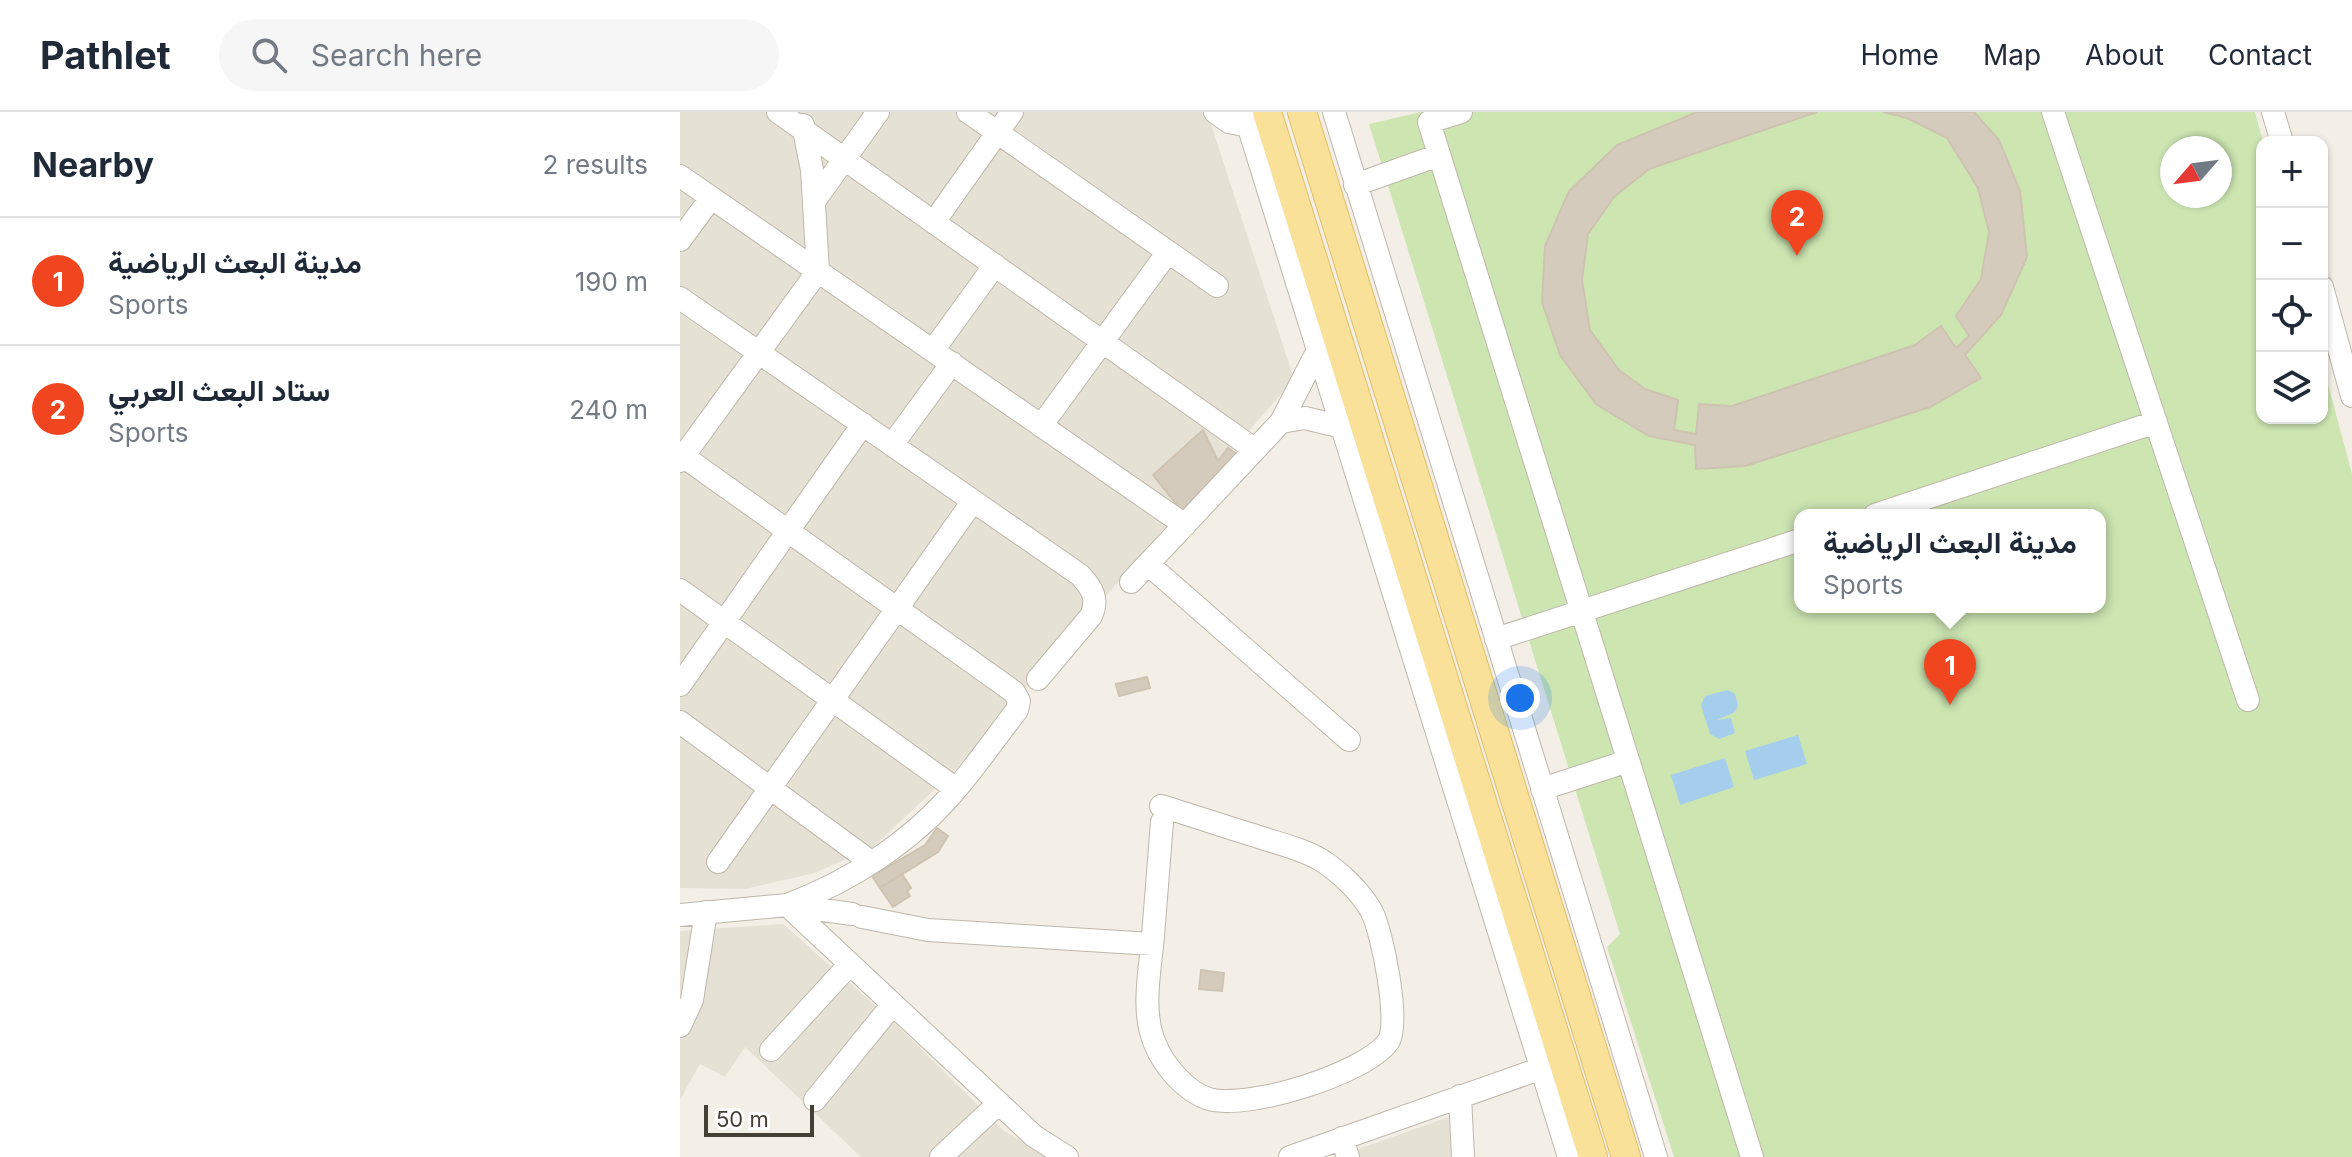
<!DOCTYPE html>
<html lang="en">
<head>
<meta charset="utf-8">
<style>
	body { margin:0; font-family:Inter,Vazirmatn,sans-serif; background:#f6f6f7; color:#1f2937 }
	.controls { position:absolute; right:24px; top:24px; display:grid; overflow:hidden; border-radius:16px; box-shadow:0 2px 6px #0004 }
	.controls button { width:72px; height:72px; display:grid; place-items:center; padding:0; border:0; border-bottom:2px solid #e0e1e3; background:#fff; color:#1f2937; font:40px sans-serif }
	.compass { position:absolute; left:1480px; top:24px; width:72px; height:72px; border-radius:50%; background:#fff; box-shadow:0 2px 6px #0004; rotate:242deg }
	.scale { position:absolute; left:24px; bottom:20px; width:110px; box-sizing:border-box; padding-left:8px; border:4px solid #454036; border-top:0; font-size:22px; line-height:28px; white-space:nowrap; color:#454036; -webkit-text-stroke:6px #fff; paint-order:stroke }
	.you { position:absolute; left:840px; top:586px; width:28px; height:28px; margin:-20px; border:6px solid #fff; border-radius:50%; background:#1a73e8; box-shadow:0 0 0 12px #1a73e833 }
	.badge { display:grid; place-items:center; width:52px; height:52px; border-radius:50%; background:#f14520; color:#fff; font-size:26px; font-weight:700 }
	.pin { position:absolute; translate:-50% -66px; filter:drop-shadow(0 2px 4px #0008) }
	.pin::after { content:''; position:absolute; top:42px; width:28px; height:24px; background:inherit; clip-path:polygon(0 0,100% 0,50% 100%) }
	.popup { position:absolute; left:1114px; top:397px; width:312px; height:104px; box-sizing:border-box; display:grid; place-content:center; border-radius:16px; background:#fff; filter:drop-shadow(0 2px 6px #0005); font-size:26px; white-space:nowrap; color:#747a83 }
	.popup b { font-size:30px; color:#1f2937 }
	.popup::after { content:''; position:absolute; left:50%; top:100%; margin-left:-16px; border:16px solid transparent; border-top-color:#fff }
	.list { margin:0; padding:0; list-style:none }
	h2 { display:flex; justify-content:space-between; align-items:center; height:104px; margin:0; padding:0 32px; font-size:34px }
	h2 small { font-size:26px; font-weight:400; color:#747a83 }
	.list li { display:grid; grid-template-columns:52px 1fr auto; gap:24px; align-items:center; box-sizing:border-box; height:128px; padding:0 32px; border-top:2px solid #e0e1e3 }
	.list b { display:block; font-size:30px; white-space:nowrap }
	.list p { margin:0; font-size:26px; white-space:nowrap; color:#747a83 }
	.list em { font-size:26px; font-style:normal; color:#747a83 }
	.icon { flex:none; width:44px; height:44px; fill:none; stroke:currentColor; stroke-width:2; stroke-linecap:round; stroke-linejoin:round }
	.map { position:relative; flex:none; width:1672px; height:1045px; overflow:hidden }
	header { display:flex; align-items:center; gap:48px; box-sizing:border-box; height:112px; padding:0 40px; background:#fff; border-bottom:2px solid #e0e1e3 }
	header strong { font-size:38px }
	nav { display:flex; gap:44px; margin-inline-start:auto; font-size:28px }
	.search { width:560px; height:72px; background:#f6f6f7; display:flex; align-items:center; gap:20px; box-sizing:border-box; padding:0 28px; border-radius:44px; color:#747a83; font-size:30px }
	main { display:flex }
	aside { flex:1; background:#fff }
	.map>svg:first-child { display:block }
</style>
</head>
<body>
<header>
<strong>Pathlet</strong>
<div class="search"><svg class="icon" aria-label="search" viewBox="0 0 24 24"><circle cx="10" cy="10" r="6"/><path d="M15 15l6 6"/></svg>Search here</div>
<nav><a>Home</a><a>Map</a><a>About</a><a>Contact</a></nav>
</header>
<main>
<aside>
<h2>Nearby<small>2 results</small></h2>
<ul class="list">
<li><span class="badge">1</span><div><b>مدينة البعث الرياضية</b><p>Sports</p></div><em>190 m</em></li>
<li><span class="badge">2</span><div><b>ستاد البعث العربي</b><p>Sports</p></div><em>240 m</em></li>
</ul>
</aside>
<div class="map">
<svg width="1672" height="1045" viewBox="0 0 1672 1045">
	<rect width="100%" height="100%" fill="#f3efe7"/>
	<!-- residential -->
	<path fill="#e6e1d5" d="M0,0H527L614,267L274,659L193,735L135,761L65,777L0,776Z
		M103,812L215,911L324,1019L372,1045H181L65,935L45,965L20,952L0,988V819Z
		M774,1003L778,1045H656Z"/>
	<!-- green -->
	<path fill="#cce5b1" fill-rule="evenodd" d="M741,0H1575L1583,30L1582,306H1642V250L1672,362V1045H994L927,835L940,822L689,12ZM1492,36H1540V84H1492ZM1120,403H1420V495H1120Z"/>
	<!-- water -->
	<path fill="#a5ceed" d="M1048,578L1055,582L1058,593L1055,600L1037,608L1051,606L1055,621L1039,627L1030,622L1021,593L1025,584Z
		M1118,623L1127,652L1074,668L1065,639Z
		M1045,646L1054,675L1000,693L991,663Z"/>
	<!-- building -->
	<path fill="#d4cbbd" stroke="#cec3b0" stroke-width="2" d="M1017,0H1137L969,57L934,85L908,122L902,168L910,218L939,258L965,277L998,288L994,318L1016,322L1019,292L1052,294L1235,233L1261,214L1276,236L1289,224L1276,204L1301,167L1309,120L1298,76L1267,26L1227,6L1203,0H1294L1319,28L1340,79L1347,145L1321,203L1285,243L1301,266L1250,295L1065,354L1016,357L1015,333L969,324L916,292L880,243L862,190L865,134L889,79L937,33Z
		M523,318L538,349L548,336L556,342L502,399L473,363Z
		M467,565L470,576L439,584L436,572Z
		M257,716L268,724L258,740L200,776L192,764L245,733Z
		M222,762L231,776L227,779L230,784L213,795L200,776Z
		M521,858L544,861L542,879L519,877Z"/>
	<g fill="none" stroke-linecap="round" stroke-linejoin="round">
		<!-- minor casing -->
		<g stroke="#beb7aa" stroke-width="24">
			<path id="minor" d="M98,0L574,337
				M288,0L537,174
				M535,0L549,10L578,16
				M564,0L889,1045
				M654,0L976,1045
				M781,0L749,10L1072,1045
				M1373,0L1568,588
				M1593,0L1602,30
				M0,64L505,413
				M675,73L759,43
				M135,88L198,0
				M254,110L332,0
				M0,128L31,86
				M1642,175L1672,284
				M0,186L400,463C412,476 419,487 411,504L358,567
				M254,237L315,153
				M638,238L601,310L625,306L662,315
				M361,314L488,140
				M212,333L272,251
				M0,342L334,580L339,589L337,598C317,624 298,651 277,676C233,729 171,769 107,793
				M0,349L138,159L132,58L123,13
				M1195,403L1476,310
				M468,452L669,628
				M451,470L601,310
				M0,478L276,677
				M816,527L1120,428
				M0,573L183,312
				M0,610L191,750
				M862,677L948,649
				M481,694C514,704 546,715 579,725C600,732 623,737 641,748C660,760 681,780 692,800C702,820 721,912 708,930C684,962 568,998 529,987C506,980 484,954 475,932C461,899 470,859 473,824C476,786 479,748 482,710
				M38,750L293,389
				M107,793L354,1024L387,1045
				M0,803L107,793L172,802
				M182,805L248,818L472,832
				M0,914L12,888L26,800
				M91,938L170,852
				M780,984L783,1045
				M135,988L213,892
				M662,1026L668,1045
				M261,1045L319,991
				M610,1045L862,956"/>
		</g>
		<!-- major casing -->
		<g stroke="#dfbf69" stroke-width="30">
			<path id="major" d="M587,0L913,1045
				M622,0L946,1045"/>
		</g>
		<!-- minor -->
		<use href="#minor" stroke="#fff" stroke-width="22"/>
		<!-- major -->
		<use href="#major" stroke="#fae199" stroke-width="28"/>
	</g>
</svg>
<div class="controls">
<button>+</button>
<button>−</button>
<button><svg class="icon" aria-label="locate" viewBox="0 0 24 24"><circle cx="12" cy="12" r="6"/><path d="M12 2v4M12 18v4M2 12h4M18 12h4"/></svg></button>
<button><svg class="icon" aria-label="layers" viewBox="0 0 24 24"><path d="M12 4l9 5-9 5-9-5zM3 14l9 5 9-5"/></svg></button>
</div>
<svg class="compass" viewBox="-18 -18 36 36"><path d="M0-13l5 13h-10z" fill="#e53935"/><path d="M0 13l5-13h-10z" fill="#747a83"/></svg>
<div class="scale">50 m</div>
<div class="you"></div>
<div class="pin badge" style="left:1270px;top:593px">1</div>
<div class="popup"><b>مدينة البعث الرياضية</b>Sports</div>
<div class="pin badge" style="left:1117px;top:144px">2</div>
</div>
</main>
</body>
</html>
